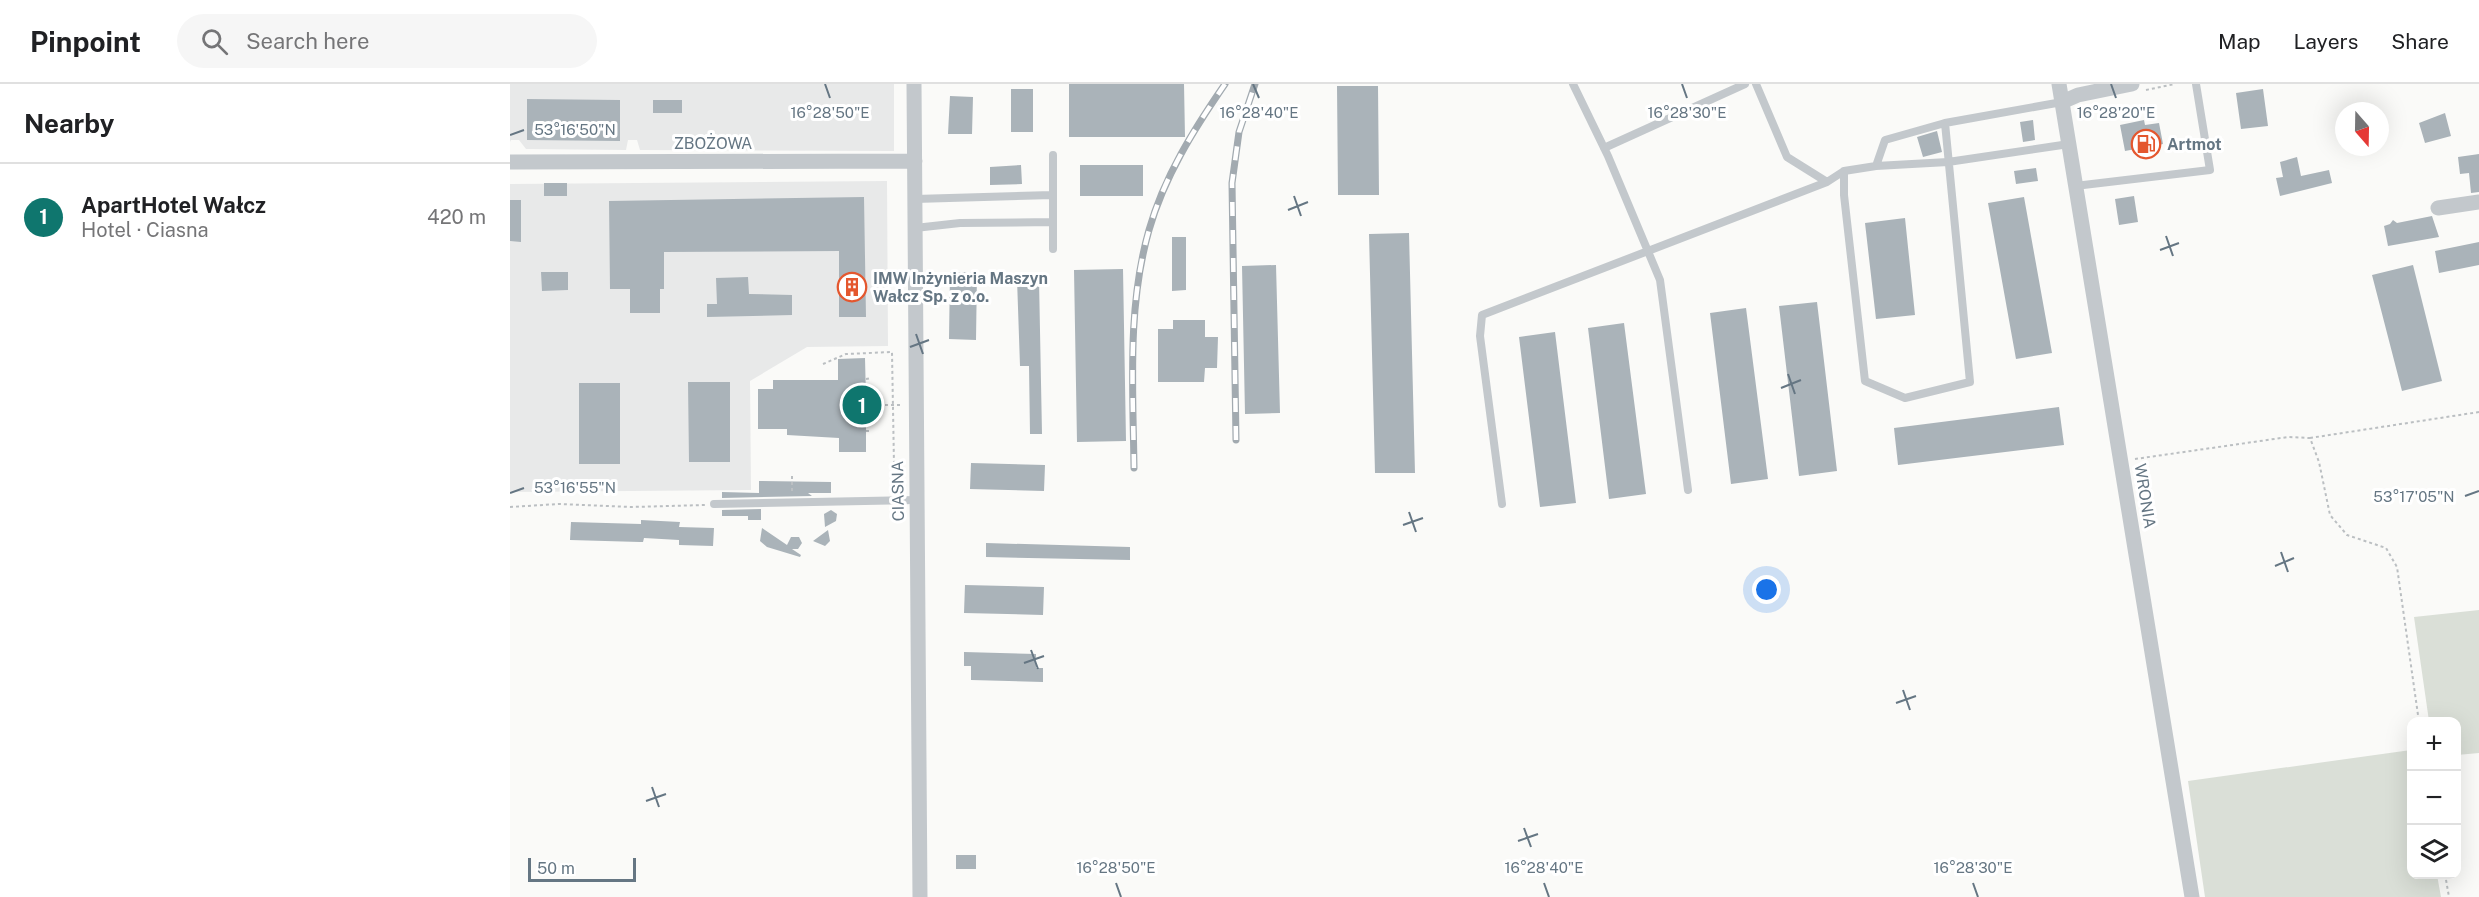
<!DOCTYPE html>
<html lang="en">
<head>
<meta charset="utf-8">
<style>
	body { margin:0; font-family:"Public Sans",sans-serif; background:#f6f6f6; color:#202124 }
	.controls { position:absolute; right:18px; bottom:18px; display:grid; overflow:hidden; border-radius:12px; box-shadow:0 6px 24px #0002 }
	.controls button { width:54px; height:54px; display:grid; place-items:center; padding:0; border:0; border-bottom:2px solid #e0e0e0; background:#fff; color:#202124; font:30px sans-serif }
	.compass { position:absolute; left:1825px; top:18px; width:54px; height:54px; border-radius:50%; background:#fff; box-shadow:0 6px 24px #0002; rotate:160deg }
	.scale { position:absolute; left:18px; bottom:15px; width:108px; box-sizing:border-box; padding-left:6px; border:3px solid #657683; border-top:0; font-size:16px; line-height:21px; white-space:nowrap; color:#657683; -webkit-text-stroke:4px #fff; paint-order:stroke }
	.you { position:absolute; left:1257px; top:506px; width:21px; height:21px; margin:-15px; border:4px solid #fff; border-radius:50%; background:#1a73e8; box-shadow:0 0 0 9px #1a73e833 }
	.badge { display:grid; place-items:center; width:39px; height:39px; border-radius:50%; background:#0f766e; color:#fff; font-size:20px; font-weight:700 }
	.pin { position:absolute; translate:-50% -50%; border:3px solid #fff; box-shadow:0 2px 6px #0006 }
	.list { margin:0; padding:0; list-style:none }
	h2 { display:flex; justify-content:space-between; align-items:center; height:78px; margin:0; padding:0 24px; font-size:26px }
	h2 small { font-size:20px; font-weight:400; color:#757577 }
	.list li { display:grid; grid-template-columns:39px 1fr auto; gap:18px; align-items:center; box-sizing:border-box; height:108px; padding:0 24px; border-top:2px solid #e0e0e0 }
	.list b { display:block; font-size:22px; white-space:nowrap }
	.list p { margin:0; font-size:20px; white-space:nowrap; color:#757577 }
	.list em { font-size:20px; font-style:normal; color:#757577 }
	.icon { flex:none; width:33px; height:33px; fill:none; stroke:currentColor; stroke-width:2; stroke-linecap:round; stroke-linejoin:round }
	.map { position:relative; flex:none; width:1969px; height:813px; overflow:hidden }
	header { display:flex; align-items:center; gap:36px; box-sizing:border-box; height:84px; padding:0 30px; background:#fff; border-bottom:2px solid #e0e0e0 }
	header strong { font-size:28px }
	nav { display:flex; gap:33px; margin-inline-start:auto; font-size:21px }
	.search { width:420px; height:54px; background:#f6f6f6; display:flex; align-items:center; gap:15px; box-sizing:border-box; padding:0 21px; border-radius:33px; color:#757577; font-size:22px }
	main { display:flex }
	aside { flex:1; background:#fff }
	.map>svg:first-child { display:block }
</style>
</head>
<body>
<header>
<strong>Pinpoint</strong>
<div class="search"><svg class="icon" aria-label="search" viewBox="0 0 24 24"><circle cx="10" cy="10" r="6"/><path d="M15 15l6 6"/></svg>Search here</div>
<nav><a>Map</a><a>Layers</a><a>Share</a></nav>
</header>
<main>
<aside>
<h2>Nearby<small></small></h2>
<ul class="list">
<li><span class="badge">1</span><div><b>ApartHotel Wałcz</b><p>Hotel · Ciasna</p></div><em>420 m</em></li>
</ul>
</aside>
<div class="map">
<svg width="1969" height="813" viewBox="0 0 1969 813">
	<rect width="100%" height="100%" fill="#fafaf8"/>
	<!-- built -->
	<path fill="#e8e9e9" d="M0,0H384V67L130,66L127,56H118L116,66L16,65L9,56H1L0,58Z
		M377,97L378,262L297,263L240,297L241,406L0,408V100Z"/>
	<!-- green -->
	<path fill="#dadfd7" d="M1969,526V669L1947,671L1946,638L1919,637L1904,533Z
		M1901,666L1902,790L1927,791L1931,813H1695L1678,697Z"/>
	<!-- building -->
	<path fill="#aab3b9" d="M559,0H674L675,53H559Z
		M827,2H868L869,111H828Z
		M501,5H523V48H501Z
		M1753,5L1758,42L1731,45L1726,9Z
		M440,12L463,13L462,50H438Z
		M17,15L110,16V57L17,56Z
		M143,16H172V29H143Z
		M1935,29L1941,52L1915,59L1909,39Z
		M1523,36L1525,56L1513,58L1510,38Z
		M1634,36L1635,41L1649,39L1653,60L1615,67L1610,41Z
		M1427,47L1432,68L1413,73L1407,53Z
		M1969,70V108L1961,109L1959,89L1950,90L1948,73Z
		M1787,73L1791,92L1819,86L1822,99L1770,112L1766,94L1773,93L1770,78Z
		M511,81L512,100L480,101V83Z
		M570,81H633V112H570Z
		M1526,84L1528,97L1506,100L1504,87Z
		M34,99H57V112H34Z
		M1624,112L1628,138L1609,141L1605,115Z
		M354,113L356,233H329V167L154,168V205H150V229H120V205H100L99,117Z
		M1514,113L1542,269L1506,275L1478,119Z
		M0,116H11V158L0,157Z
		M1922,132L1929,153L1878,162L1874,142L1880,140L1883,136L1887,139Z
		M1395,134L1405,231L1366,235L1355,139Z
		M899,149L905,389H865L859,150Z
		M662,153H676V206L662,207Z
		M1969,158V181L1929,189L1925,167Z
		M766,181L770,329L735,330L732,182Z
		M1903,181L1932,297L1892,307L1862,191Z
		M613,185L616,357L567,358L564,186Z
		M31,188H58V206L32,207Z
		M440,188H467L466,256L439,255Z
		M238,193L239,210L282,211V231L197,233V220H207L206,194Z
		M507,195H529L532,350H520L519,282H510Z
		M1307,218L1327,387L1289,392L1269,222Z
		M1236,224L1258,395L1221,400L1200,229Z
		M663,236H695V253H708L707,284H695L694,298H648V245H663Z
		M1114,239L1136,410L1099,415L1078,244Z
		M1045,248L1066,419L1030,423L1009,253Z
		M355,274L356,314H359V328H356V368H329V354L277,351V345H248V305H263V296H328V275Z
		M178,298H220V378H179Z
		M69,299H110V380H69Z
		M1549,323L1554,361L1388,381L1384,344Z
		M461,379L535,381L534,407L460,405Z
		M249,397L321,398V409H298L302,412L212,414V408L249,409Z
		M251,425V436H238V432H212V426Z
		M321,426L327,430L326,437L315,443L314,430Z
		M131,436L170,438L169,443L204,444L203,462L169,461V456L134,454L133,458H130L60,456L61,438L131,440Z
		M252,444L277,461L281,453H289L292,459L288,465H282L291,471L290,473L257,463L250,457Z
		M318,446L320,457L315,462L303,457Z
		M476,459L620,463V476L476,473Z
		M455,501L534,503L533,531L454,529Z
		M454,568L526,570V584H533V598L461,596V582H454Z
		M446,771H466V785H446Z"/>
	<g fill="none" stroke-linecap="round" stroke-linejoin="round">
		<!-- path -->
		<path stroke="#bbbfc2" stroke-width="2" stroke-dasharray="3 3" stroke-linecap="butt" d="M1636,6L1665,0
			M313,280L336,270L382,268L384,380
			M356,295L361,294
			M359,318H370L375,321L370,323L359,324
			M375,321H391
			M356,347H362
			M1800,354L1969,328
			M1625,375L1778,353L1800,354L1809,378L1820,431L1837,451L1876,464L1887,483L1909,638
			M282,407V392
			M0,423L48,420L121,423L195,421
			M1935,790L1939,813"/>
		<!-- service -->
		<path stroke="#c3c8cc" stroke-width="8" d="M1063,0L1098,72L1150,196L1178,406
			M1246,0L1277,73L1317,98
			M1094,64L1235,0
			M543,71V165
			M1366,82L1438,78L1559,60
			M1334,87V111L1355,297L1395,314L1460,298L1435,39
			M1565,102L1700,86L1686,0
			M405,115L542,111
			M405,144L450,139L543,138
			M204,420L406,416
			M992,420L970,252L972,231L1317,98L1334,87L1366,82L1375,56L1435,39L1552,18"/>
		<!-- minor -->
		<path stroke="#c3c8cc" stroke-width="15" d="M404,0L410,813
			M1549,0L1682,813
			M1552,18L1568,11L1622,0
			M0,78L405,77
			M1928,124L1969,118"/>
		<!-- rail casing -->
		<g stroke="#a2aab0" stroke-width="7">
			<path id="rail" d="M726,356L722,99L729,48L745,0
				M624,384C623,304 617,223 639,146C654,93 684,45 715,0"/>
		</g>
		<!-- rail -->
		<use href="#rail" stroke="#fff" stroke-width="4.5" stroke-dasharray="14" stroke-linecap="butt"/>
	</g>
	<!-- ticks -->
	<path fill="none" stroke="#657683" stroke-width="2" d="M315,0L320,14M743,0L749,14M1172,0L1177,14M1601,0L1606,14M0,51L14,46M784,112L791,132M778,126L798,118M1656,152L1663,172M1650,166L1669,159M406,250L413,270M400,263L419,256M1278,290L1285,310M1271,304L1291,296M0,409L14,404M1955,412L1969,407M899,428L906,448M893,441L913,434M1771,468L1778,488M1765,482L1784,474M521,566L528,585M514,579L534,572M1393,606L1400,626M1386,619L1406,612M142,703L149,723M136,717L156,710M1014,744L1021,763M1008,757L1028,750M606,799L611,813M1034,799L1039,813M1463,799L1468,813"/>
	<!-- icons -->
	<defs>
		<g id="fuel-ring" transform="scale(1.5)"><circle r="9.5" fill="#fff" stroke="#e4572e" stroke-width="1.5"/><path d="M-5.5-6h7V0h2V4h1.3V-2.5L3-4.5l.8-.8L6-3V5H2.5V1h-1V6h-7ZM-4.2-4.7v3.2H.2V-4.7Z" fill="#e4572e"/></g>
		<g id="building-ring" transform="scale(1.5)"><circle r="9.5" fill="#fff" stroke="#e4572e" stroke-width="1.5"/><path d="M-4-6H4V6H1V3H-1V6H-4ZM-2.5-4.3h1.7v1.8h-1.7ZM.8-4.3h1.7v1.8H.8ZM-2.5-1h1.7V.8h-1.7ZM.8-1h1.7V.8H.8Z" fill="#e4572e"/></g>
	</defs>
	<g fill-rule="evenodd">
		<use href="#fuel-ring" x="1636" y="60"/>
		<use href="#building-ring" x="342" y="203"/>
	</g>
	<g text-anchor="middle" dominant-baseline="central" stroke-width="6" stroke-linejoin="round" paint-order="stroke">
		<!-- street labels -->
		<g font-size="16" fill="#657683" stroke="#fff">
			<text x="203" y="59">ZBOŻOWA</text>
			<text transform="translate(388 407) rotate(-91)">CIASNA</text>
			<text transform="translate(1635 412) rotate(81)">WRONIA</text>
		</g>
		<!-- poi labels -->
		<g font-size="16" font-weight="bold" fill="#657683" stroke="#fff" text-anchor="start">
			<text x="1657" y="60">Artmot</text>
			<text x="363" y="194">IMW Inżynieria Maszyn<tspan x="363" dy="18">Wałcz Sp. z o.o.</tspan></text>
		</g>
	</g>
	<g font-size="15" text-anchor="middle" fill="#657683" stroke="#fff" stroke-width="6" stroke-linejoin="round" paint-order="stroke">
		<text x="749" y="34">16°28'40"E</text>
		<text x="1177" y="34">16°28'30"E</text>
		<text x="320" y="34">16°28'50"E</text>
		<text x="1606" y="34">16°28'20"E</text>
		<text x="65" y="51">53°16'50"N</text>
		<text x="65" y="409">53°16'55"N</text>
		<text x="1904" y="418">53°17'05"N</text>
		<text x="606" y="789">16°28'50"E</text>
		<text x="1034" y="789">16°28'40"E</text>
		<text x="1463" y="789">16°28'30"E</text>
	</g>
</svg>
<div class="controls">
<button>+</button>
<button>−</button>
<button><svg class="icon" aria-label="layers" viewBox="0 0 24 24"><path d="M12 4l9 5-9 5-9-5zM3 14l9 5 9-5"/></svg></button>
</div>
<svg class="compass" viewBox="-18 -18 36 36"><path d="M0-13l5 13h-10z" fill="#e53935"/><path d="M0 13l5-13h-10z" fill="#757577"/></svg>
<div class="scale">50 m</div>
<div class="you"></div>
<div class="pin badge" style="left:352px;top:321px">1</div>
</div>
</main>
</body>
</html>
